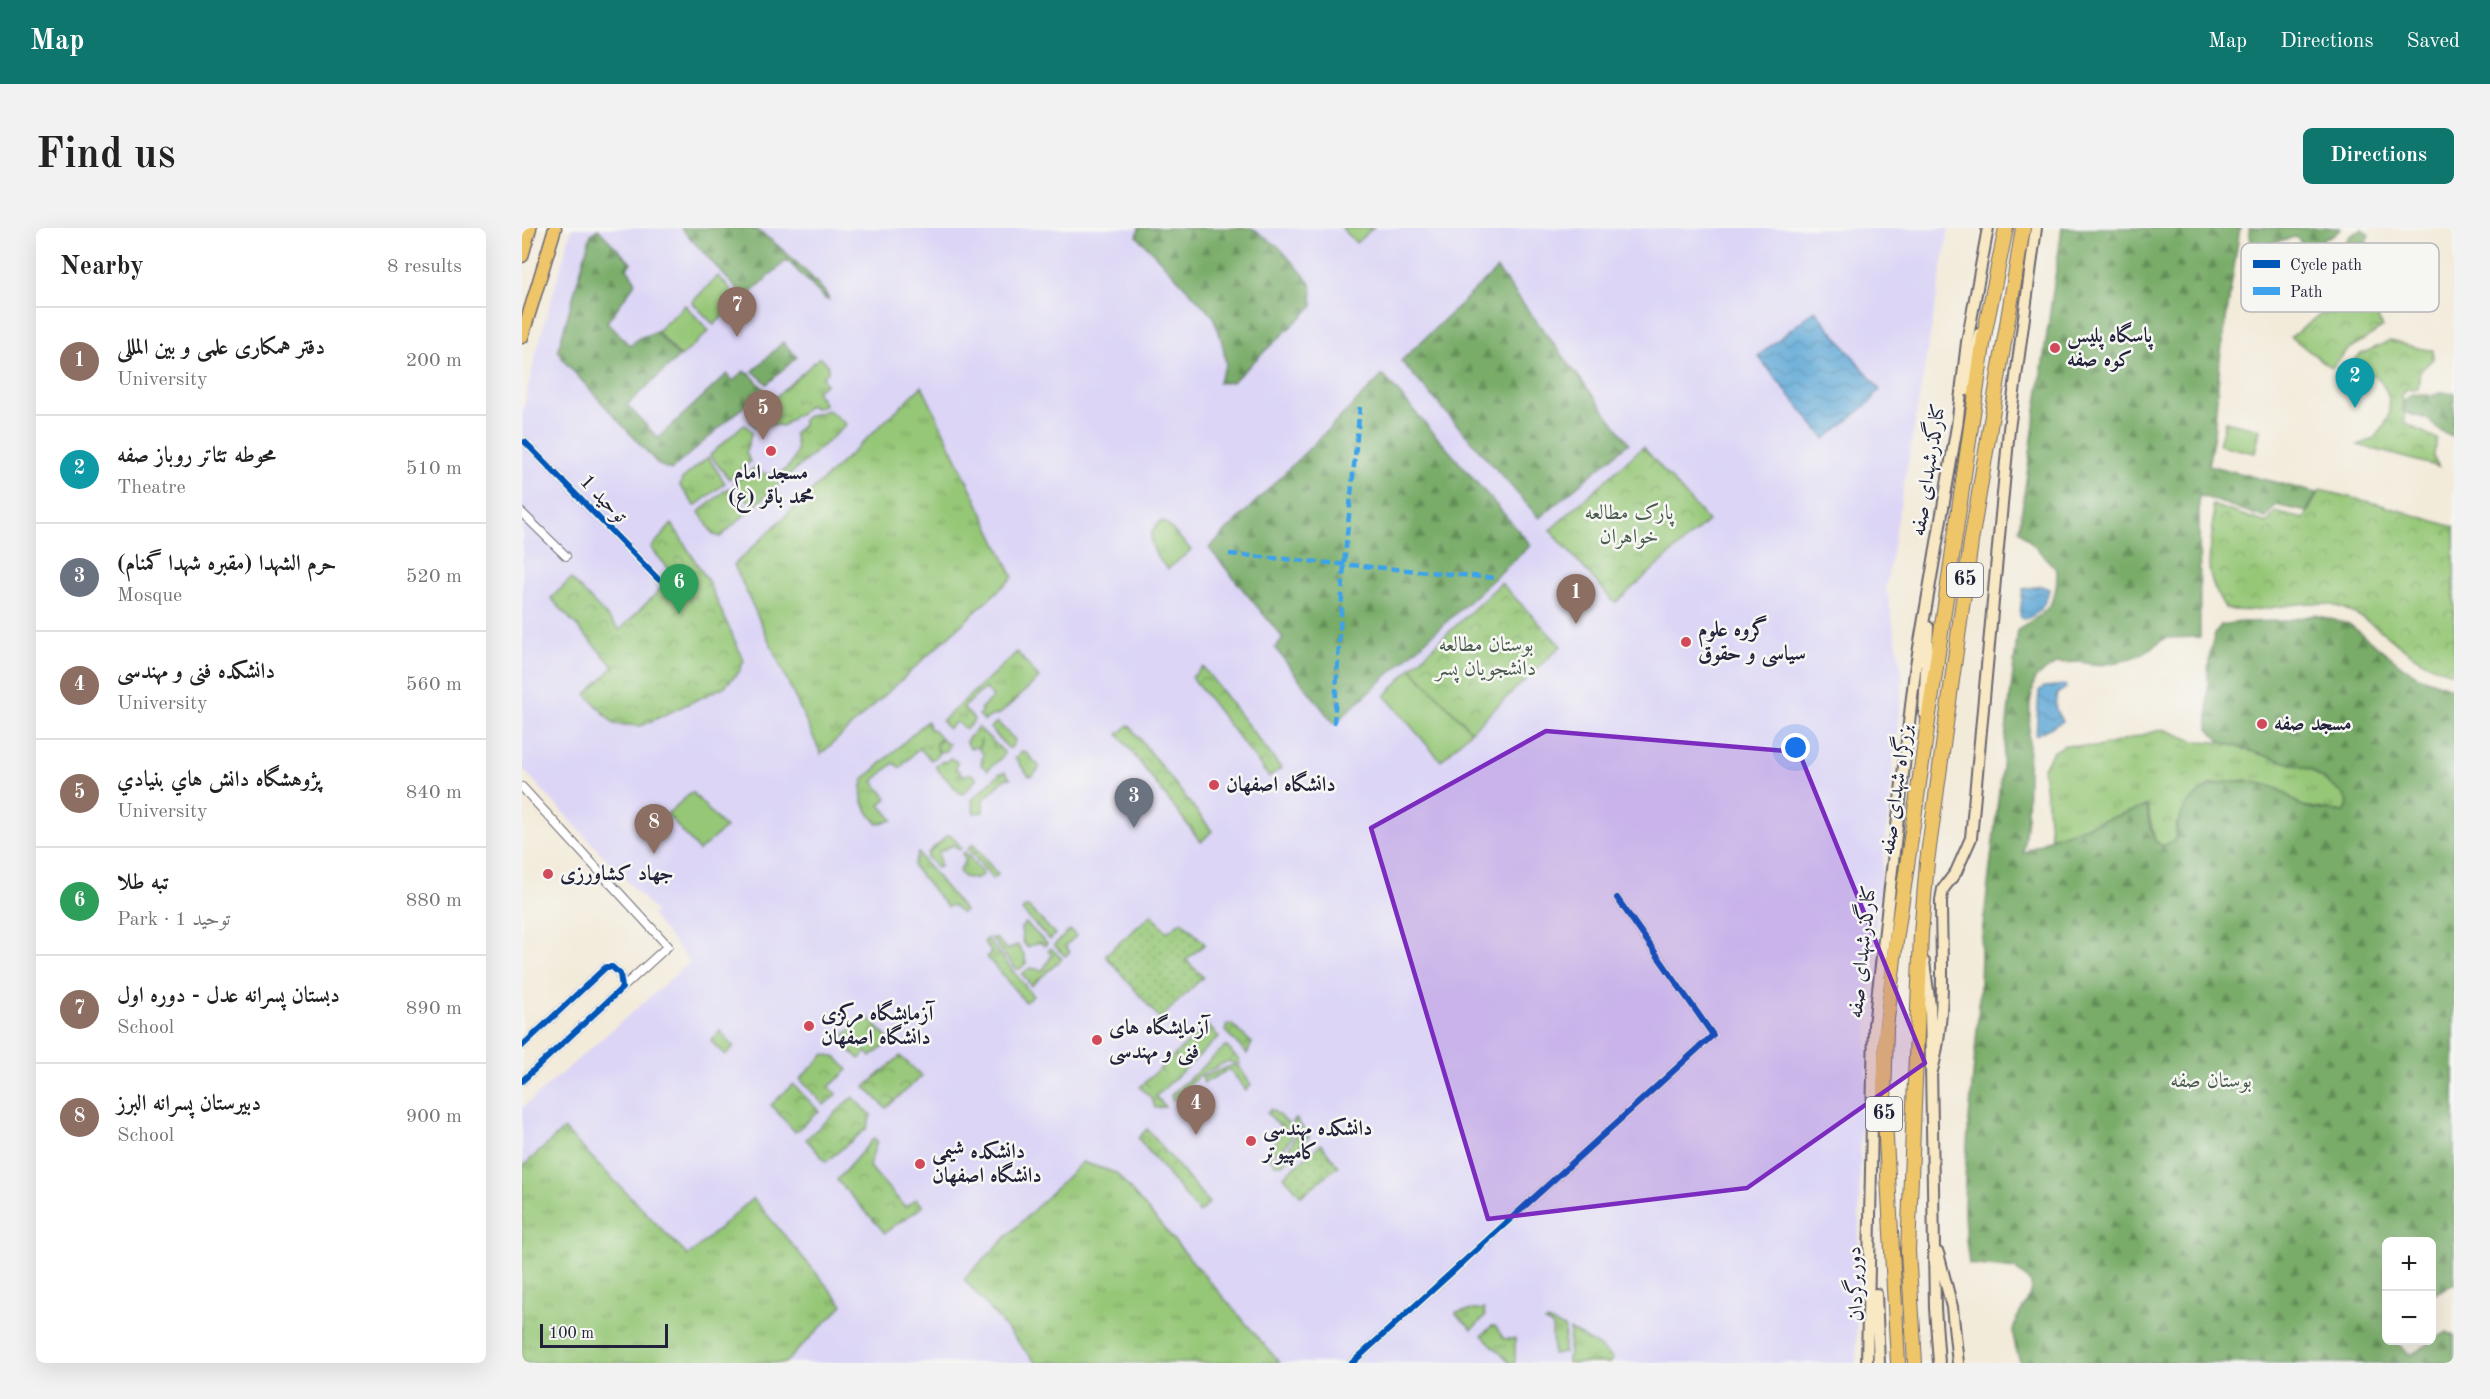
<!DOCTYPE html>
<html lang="en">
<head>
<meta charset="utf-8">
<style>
	body { margin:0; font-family:"Old Standard TT",Amiri,serif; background:#f2f2f2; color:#222 }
	.controls { position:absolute; right:18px; bottom:18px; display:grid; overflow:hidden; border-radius:9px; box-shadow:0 6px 24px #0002 }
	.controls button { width:54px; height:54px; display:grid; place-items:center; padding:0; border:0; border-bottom:2px solid #e0e0e0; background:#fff; color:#222; font:30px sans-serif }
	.scale { position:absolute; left:18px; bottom:15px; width:128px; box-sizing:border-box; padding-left:6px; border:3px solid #22223b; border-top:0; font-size:16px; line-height:21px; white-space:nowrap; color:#22223b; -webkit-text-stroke:4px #f6f6f2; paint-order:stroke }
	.you { position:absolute; left:1274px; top:520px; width:21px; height:21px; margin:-15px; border:4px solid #fff; border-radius:50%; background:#1a73e8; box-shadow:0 0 0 9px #1a73e833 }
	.badge { display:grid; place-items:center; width:39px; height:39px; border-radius:50%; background:#0f766e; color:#fff; font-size:20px; font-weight:700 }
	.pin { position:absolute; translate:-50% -50px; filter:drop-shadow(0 2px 3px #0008) }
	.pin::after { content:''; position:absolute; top:32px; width:21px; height:18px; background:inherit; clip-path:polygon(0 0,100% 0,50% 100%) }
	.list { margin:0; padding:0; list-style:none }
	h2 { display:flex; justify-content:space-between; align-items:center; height:78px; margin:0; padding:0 24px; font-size:26px }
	h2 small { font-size:20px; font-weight:400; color:#767676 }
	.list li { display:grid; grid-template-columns:39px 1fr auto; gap:18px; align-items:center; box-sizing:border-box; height:108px; padding:0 24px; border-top:2px solid #e0e0e0 }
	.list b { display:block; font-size:22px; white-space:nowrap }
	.list p { margin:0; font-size:20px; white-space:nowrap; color:#767676 }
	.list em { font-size:20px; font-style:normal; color:#767676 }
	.map { position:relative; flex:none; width:1932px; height:1135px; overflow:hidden; border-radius:9px }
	header { display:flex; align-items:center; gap:36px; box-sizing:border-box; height:84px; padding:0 30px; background:#0f766e; color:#fff }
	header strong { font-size:28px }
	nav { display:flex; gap:33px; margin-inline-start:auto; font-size:21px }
	.intro { display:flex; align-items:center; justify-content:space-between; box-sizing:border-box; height:144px; padding:0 36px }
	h1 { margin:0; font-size:42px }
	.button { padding:15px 27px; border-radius:9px; background:#0f766e; color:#fff; font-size:21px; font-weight:700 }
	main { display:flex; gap:36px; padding:0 36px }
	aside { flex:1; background:#fff; border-radius:9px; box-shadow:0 6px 24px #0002 }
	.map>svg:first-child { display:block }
</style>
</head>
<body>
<header>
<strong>Map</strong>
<nav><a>Map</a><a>Directions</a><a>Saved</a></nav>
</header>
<div class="intro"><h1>Find us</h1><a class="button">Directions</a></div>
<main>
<aside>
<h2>Nearby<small>8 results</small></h2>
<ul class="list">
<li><span class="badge" style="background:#8d6e63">1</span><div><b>دفتر همکاری علمی و بین المللی</b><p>University</p></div><em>200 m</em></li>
<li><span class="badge" style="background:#0f9aa8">2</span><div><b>محوطه تئاتر روباز صفه</b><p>Theatre</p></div><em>510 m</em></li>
<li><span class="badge" style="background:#6b7280">3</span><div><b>حرم الشهدا (مقبره شهدا گمنام)</b><p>Mosque</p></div><em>520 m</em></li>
<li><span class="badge" style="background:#8d6e63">4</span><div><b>دانشکده فنی و مهندسی</b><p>University</p></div><em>560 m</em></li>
<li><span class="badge" style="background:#8d6e63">5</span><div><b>پژوهشگاه دانش هاي بنيادي</b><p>University</p></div><em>840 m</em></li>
<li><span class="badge" style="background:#2e9e5b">6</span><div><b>تبه طلا</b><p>Park · توحید 1</p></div><em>880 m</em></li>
<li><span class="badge" style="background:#8d6e63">7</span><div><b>دبستان پسرانه عدل - دوره اول</b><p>School</p></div><em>890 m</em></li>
<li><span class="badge" style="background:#8d6e63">8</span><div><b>دبیرستان پسرانه البرز</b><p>School</p></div><em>900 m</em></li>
</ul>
</aside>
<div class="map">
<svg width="1932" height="1135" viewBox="0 0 1932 1135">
	<defs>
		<pattern id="grass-tufts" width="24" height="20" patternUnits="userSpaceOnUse" patternTransform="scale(1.5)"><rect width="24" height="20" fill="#96c777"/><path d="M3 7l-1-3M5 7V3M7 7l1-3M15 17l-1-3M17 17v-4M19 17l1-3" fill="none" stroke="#7aa163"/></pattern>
		<pattern id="forest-firs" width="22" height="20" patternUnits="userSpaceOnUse" patternTransform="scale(1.5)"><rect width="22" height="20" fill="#78ac68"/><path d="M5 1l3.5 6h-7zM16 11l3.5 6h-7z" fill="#628c57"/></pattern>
		<pattern id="park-crowns" width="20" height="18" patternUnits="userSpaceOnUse" patternTransform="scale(1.5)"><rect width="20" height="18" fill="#96c777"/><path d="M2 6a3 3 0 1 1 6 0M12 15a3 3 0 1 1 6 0" fill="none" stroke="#7aa163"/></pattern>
		<pattern id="garden-dots" width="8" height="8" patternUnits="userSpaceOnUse" patternTransform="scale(1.5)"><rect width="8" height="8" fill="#96c777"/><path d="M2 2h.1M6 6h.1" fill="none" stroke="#7aa163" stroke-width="1.8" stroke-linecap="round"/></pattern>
		<pattern id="water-waves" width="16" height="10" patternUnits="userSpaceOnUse" patternTransform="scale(1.5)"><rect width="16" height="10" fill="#60a9d7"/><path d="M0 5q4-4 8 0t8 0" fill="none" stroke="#4f89b0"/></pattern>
	</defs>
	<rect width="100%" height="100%" fill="#f6f6f2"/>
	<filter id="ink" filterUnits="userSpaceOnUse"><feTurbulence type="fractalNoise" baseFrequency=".0167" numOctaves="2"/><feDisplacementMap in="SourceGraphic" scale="12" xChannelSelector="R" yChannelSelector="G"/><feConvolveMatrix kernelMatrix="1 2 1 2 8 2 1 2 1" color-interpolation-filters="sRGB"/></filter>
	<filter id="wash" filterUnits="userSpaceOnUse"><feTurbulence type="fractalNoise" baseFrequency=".008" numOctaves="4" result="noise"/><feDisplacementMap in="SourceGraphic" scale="24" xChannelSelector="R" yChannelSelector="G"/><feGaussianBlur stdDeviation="1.35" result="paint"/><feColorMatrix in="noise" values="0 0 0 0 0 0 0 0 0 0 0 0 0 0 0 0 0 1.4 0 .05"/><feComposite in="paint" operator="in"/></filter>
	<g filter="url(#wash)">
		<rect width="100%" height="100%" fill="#f3ebda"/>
		<!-- built -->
		<path fill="#dcd5f6" d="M50,0H1427L1364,359L1381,448L1346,772L1344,847L1339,900L1334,1135H0V880L168,734L129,687L133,684L128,678L0,540V187L14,125Z"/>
		<!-- grass -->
		<path fill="url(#grass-tufts)" stroke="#5c7459" stroke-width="1.5" d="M297,130H300L306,137V144L300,149L304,156L294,163L303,177L293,180L287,177L277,187L273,188L261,198L246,196L234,200L228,192Z
			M400,158L491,349L299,526L212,337Z
			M306,182L324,196L322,199L231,279L212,255L232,240C248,254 270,244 274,224C276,218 273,211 272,205L281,197V192L286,188Z
			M221,197H223L230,204L224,224L228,234L207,251L188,227Z
			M186,229L203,255L173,278L158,258L160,251Z
			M206,260L227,283L198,309L191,306L177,284Z
			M639,293L645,296L669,322L646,341C632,328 620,307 639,293Z
			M495,424L517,450L478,486L467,489L463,493L457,487L460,483L458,481L471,469L463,460L441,480L452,491L451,494L444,501L434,494L426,501L420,493Z
			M405,493L408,502L411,501L419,510L413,517L420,511L427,516L424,523L417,524L414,518L417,526L409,532L397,520L378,540L372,535L351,553L365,570L358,577L371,592L356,596C343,582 335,570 342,551Z
			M475,494L493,512L489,520H486L468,500Z
			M456,499L482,524V527L466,542L459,537L461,525L457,522L459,511L457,519L448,520L444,513Z
			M1642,501L1672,513L1699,514L1723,520L1789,542L1821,566L1826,575L1823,584L1780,578L1759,562L1724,552L1687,557L1654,596L1653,612L1641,618L1633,613L1625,578L1529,610L1521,540L1531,524L1543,517L1576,519Z
			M500,523L503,524L517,538V541L510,548H507L493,530Z
			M428,530L435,534L434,542L438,543V547L450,546L455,551L441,566L438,565L414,540V537L421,533L422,535Z
			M483,544L488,550L483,551L461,572V584L452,585L450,572L478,545Z
			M426,607L430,608L439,620L437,622L431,617L417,624L418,639L415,640L405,629L406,625Z
			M451,616L476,647L471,651L446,621Z
			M443,624L461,646L454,651L442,649L437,643L444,631L440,626Z
			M396,625L398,628L443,683L439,685L431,677L425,679L391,638Z
			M503,679H506L533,706L528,712L500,683Z
			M504,695L525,716L522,718L518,714L505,719L501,714L499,700Z
			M548,702L554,708L543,718L548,724L543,728L532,717Z
			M465,710L511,768L503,774L465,729L469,724L462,714Z
			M469,710H474L485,722L495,717L502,726L504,735L498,741H494Z
			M529,720L540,731L509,758L500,746L508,740L521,742L530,727L526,723Z
			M42,901L166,1028L231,970L321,1077L263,1135H0V939Z
			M560,934L594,945L758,1135H514L442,1051Z
			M962,1081L963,1089L950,1101L934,1086V1084Z
			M1026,1093L1043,1100L1042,1125L1031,1126L1030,1098L1023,1094Z
			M970,1098H973L982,1111H993V1135H988L960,1107Z
			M1048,1102L1076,1118L1091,1131L1088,1135H1046Z"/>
		<!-- forest -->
		<path fill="url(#forest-firs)" stroke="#4d6752" stroke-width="1.5" d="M159,0C181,0 207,0 229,0C242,2 305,60 307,72L303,71L265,32L223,70Z
			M617,0H729L756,18L781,46L789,56L791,78L710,154L696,155L704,136L700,114L691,88L615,8Z
			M1540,0H1718L1698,131L1692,207L1686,237L1795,265L1785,284L1753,277L1744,290L1677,267L1678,409L1643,410L1621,426L1604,432L1578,437L1558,434L1535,435L1513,450L1508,475L1505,589L1501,625L1529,610L1625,578L1627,594L1633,613L1641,618L1653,612C1657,556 1712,541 1758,562C1766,566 1773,575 1781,578C1793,582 1810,583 1823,584L1826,575L1821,566L1789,542L1699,514L1686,500C1687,472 1681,417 1699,397L1719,394L1761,393L1793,387L1827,396L1883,440L1896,448L1932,461V1056L1910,1067V1014H1864V1085L1862,1086L1864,1094V1112L1872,1113L1889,1127L1925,1104L1932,1108V1135H1498C1496,1126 1492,1116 1491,1107C1490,1087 1511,1075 1509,1055L1494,1041L1447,1036C1445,1018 1442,999 1442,981C1443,893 1459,804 1459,716L1496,402C1524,384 1536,378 1535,342L1497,302Z
			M1727,0H1819L1812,7L1802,10L1792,29L1787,28L1778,13L1773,9L1730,20Z
			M76,1L109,35L105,40L113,52L112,57L85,94L108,118L117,110L134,104L157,129L105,177L136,210L205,146L211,153L222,143L226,147L227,145L242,161L149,242L137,237L41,132L36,122L69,6Z
			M1840,1L1847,7L1842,23L1829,30L1815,25L1828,8Z
			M975,41L1107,215L1017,290L879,133Z
			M261,114L275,129L245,156L231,143Z
			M861,147L1009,317L812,496L753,420L761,410L687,320Z
			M1920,164L1932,165V195L1930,196L1932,197V209L1915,201L1906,191L1883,185V172L1890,166L1910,168Z"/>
		<!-- park -->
		<path fill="url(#park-crowns)" stroke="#5c7459" stroke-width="1.5" d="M1838,73C1854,73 1855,87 1860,100L1826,122L1809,140L1769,109L1802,84Z
			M1867,113C1882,115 1896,122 1911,122V131L1898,143L1896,161H1885L1880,167L1883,195L1915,211L1911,229L1917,239L1836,217C1842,215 1849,212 1853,209C1885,181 1859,127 1816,146L1839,126Z
			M1121,219L1186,293L1093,375L1028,302Z
			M1798,262L1856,276L1932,299V445C1887,437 1860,393 1817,379C1780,367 1741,388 1704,381C1672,332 1696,325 1690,277L1745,295L1753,284L1782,291Z
			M150,296L186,353L222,433L217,444L202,459L119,498L92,496L64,466L92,439L29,370L49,351L98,402L152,347L129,320Z
			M979,355L1039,418L949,503L889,440Z
			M681,439L759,540L747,549L670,449Z
			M607,497L690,603L679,614L596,506Z
			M346,789L368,813L349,829L345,824L337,831L325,820L329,815L322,807Z
			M709,796L730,815L725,826L703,803L705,797Z
			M685,797L697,809L634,868L643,879L633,880L630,871L618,859Z
			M198,803L212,819L203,827L189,813Z
			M704,818L717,832L718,837L706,833L678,847L650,873L649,867Z
			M303,826L315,830L326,842L307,859L315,866L302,877L278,851Z
			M378,828L400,848L364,880L343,859Z
			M711,837L718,840L729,857L724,862L709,843L706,842L682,855L680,849Z
			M271,856L297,883L273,904L249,877Z
			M331,869L349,887L345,900L304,934L284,911Z
			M749,881L771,899L769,910L757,927L750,922L760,900L745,885Z
			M774,891L787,909L760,936H753L746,928L747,926L753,929L761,928C769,917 778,908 771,894Z
			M625,901L687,975L677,985L616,910Z
			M352,910L355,913L347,938L383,979L394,971L401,978C388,989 376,993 363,1005L315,952Z"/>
		<!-- garden -->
		<path fill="url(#garden-dots)" stroke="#5c7459" stroke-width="1.5" d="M630,686L645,704L660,693L683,716L664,732L681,749L638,791L583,727Z
			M799,916L816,938L779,968L762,948Z"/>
		<!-- pitch -->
		<path fill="#96c777" stroke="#5c7459" stroke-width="1.5" d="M820,0H851L834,15Z
			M196,48L218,71L192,97L170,74Z
			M163,77L187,103L159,129L135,103Z
			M1703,193L1738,201L1733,225L1697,217Z
			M889,440L949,503L919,533L863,468Z
			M170,564L203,600L177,623L145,586Z"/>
		<!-- water -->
		<path fill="url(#water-waves)" stroke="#416689" stroke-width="1.5" d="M1293,82L1358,162L1351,168L1353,170L1303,211L1236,128Z
			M1519,358L1527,361C1525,374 1515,391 1500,391L1498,387L1501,361Z
			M1543,457L1544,460L1535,466C1532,478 1533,484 1541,493L1514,507L1517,463L1522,459Z"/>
	</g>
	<g filter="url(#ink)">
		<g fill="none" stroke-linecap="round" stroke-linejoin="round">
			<!-- street casing -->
			<g stroke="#6b6873" stroke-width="10">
				<path id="street" d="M3,214L136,351
					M0,285L44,328
					M0,559L146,718L100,760
					M0,818L84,739H90L98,746L100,760L0,853
					M830,1135L1191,807L1095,670"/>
			</g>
			<!-- secondary casing -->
			<g stroke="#6b6873" stroke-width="14">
				<path id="secondary" d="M1445,162L1457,106
					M1402,485L1406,399
					M1402,734L1408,778L1413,1080L1417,1135
					M1409,847C1425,788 1419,731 1419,672L1421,661L1434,644L1449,610L1487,201L1514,0
					M1416,1025L1430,1079L1436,1135
					M1354,1066L1357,1135
					M1345,1135L1352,797L1393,443L1435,198L1445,114L1466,0"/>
			</g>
			<!-- primary casing -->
			<g stroke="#6b6873" stroke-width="15">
				<path id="primary" d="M0,28L8,0
					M0,109L33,0"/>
			</g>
			<!-- highway casing -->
			<g stroke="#6b6873" stroke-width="16">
				<path id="highway" d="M1376,1135L1362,873L1364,800L1374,713L1463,103L1484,0
					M1393,1135L1386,1023L1399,706L1405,634L1449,314L1501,0"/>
			</g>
			<!-- street -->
			<use href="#street" stroke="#fff" stroke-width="8"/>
			<!-- secondary -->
			<use href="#secondary" stroke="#f8e8c3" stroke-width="10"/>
			<!-- primary -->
			<use href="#primary" stroke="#eec569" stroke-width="12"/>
			<!-- highway -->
			<use href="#highway" stroke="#eec569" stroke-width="14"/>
			<!-- quiet -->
			<path stroke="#3ea2ec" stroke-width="4.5" stroke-dasharray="9 4.5" stroke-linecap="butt" d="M707,326L973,350
				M812,496L822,336L838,179"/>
			<!-- cycleway casing -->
			<g stroke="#f6f6f2" stroke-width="10">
				<path id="cycleway" d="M3,214L136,351
					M0,818L84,739H90L98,746L100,760L0,853
					M830,1135L1191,807L1095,670"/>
			</g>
			<!-- cycleway -->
			<use href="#cycleway" stroke="#0057b8" stroke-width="6"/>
		</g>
	</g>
	<!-- marked area -->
	<path fill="#7b2cbf" fill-opacity="0.2" stroke="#7b2cbf" stroke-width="4.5" stroke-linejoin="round" d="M1024,503L1277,524L1403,835L1225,960L966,991L849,600Z"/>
	<!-- markers -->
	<g fill="#d1495b" stroke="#f6f6f2" stroke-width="2">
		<circle cx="1533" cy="120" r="6"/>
		<circle cx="249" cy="223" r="6"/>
		<circle cx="1164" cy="414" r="6"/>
		<circle cx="1740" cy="496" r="6"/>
		<circle cx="692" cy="557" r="6"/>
		<circle cx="26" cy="646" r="6"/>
		<circle cx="287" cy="798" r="6"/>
		<circle cx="575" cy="812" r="6"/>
		<circle cx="729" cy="913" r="6"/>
		<circle cx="398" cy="936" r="6"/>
	</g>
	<g text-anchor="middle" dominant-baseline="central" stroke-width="5" stroke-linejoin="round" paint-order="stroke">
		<!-- shield labels -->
		<g fill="#f6f6f2" stroke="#626272" stroke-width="1.5">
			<rect x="1425" y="335" width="36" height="34" rx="4.5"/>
			<rect x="1344" y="869" width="36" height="34" rx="4.5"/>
		</g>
		<g font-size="20" font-weight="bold" fill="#22223b">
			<text x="1443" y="352">65</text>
			<text x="1362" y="886">65</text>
		</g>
		<!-- poi labels -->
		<g font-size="21" font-weight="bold" fill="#22223b" stroke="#f6f6f2" text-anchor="start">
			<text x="1545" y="108">پاسگاه پلیس<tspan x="1545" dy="24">کوه صفه</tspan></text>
			<text x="249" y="245" text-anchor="middle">مسجد امام<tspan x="249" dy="24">محمد باقر (ع)</tspan></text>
			<text x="1176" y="402">گروه علوم<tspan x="1176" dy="24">سیاسی و حقوق</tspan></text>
			<text x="1752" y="496">مسجد صفه</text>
			<text x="704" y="557">دانشگاه اصفهان</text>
			<text x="38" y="646">جهاد کشاورزی</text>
			<text x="299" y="786">آزمایشگاه مرکزی<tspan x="299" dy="24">دانشگاه اصفهان</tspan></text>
			<text x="587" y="800">آزمایشگاه های<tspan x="587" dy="24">فنی و مهندسی</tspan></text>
			<text x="741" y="901">دانشکده مهندسی<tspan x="741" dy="24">کامپیوتر</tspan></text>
			<text x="410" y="924">دانشکده شیمی<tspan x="410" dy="24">دانشگاه اصفهان</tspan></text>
		</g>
		<!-- street labels -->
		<g font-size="21" fill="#22223b" stroke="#f6f6f2">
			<text transform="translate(1407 242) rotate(-81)">کنارگذرشهدای صفه</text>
			<text transform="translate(81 271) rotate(46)">توحید 1</text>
			<text transform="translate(1375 562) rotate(-82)">بزرگراه شهدای صفه</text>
			<text transform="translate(1341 724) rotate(-84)">کنارگذرشهدای صفه</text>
			<text transform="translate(1334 1056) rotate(-92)">دوربرگردان</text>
		</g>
		<!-- park labels -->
		<g font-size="21" fill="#4b5c50" stroke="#f6f6f2">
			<text x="1107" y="285">پارک مطالعه<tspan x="1107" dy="24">خواهران</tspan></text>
			<text x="964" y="417">بوستان مطالعه<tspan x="964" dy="24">دانشجویان پسر</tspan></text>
			<text x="1689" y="853">بوستان صفه</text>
		</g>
	</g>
	<!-- legend -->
	<rect x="1719" y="15" width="198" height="69" rx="9" fill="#f6f6f2" stroke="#b6b6bb" stroke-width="1.5"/>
	<rect x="1731" y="32" width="27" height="8" fill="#0057b8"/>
	<rect x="1731" y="59" width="27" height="8" fill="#3ea2ec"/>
	<g font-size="16" fill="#22223b">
		<text x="1768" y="42">Cycle path</text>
		<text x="1768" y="69">Path</text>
	</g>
</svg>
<div class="controls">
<button>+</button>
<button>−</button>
</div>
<div class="scale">100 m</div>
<div class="you"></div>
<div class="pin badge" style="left:1054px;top:396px;background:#8d6e63">1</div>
<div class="pin badge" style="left:1833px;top:180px;background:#0f9aa8">2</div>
<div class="pin badge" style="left:612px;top:600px;background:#6b7280">3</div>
<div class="pin badge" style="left:674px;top:907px;background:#8d6e63">4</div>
<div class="pin badge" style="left:241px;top:212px;background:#8d6e63">5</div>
<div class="pin badge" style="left:157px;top:386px;background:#2e9e5b">6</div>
<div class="pin badge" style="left:215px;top:109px;background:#8d6e63">7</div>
<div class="pin badge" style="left:132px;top:626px;background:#8d6e63">8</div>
</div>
</main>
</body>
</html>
